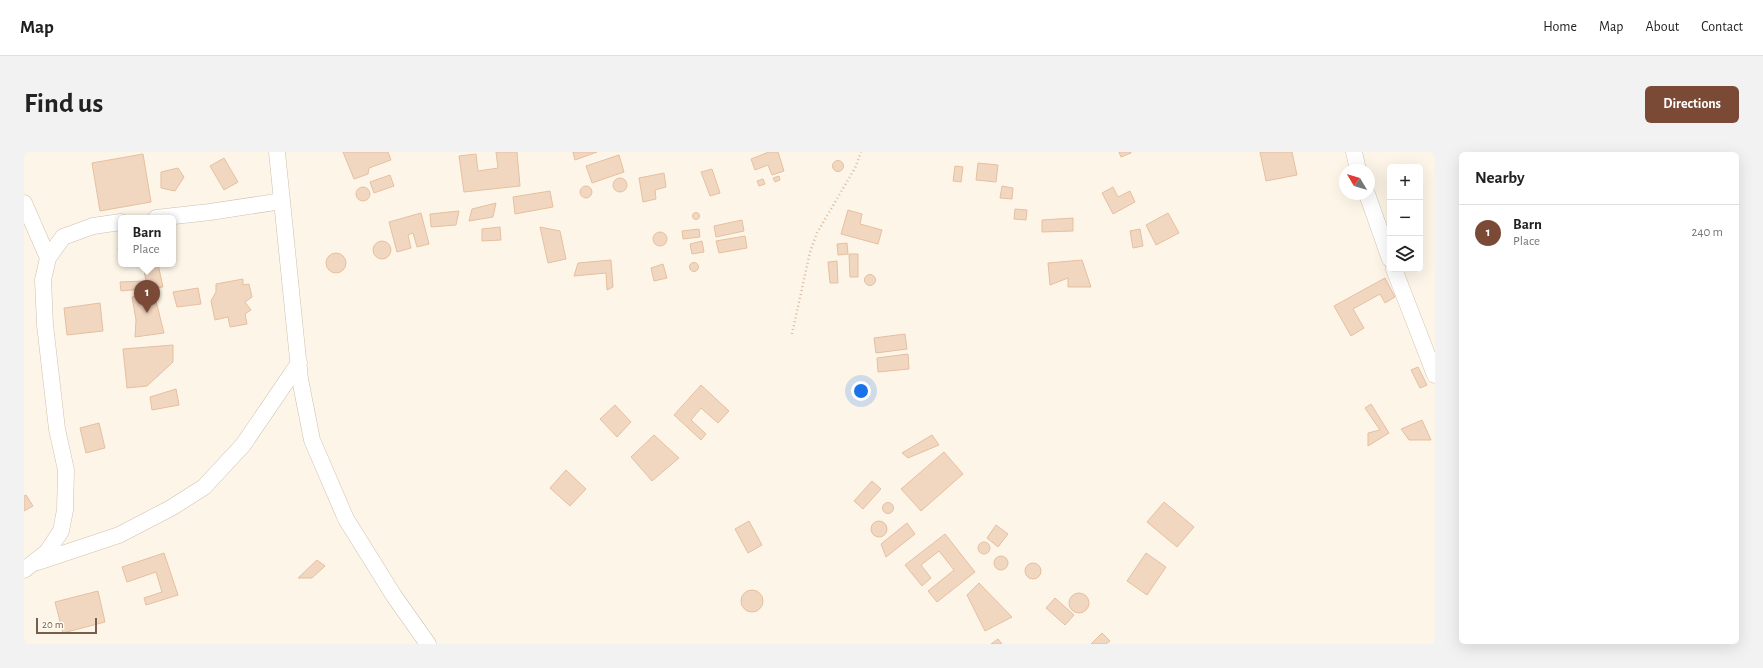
<!DOCTYPE html>
<html lang="en">
<head>
<meta charset="utf-8">
<style>
	body { margin:0; font-family:"Alegreya Sans",sans-serif; background:#f2f2f2; color:#222 }
	.controls { position:absolute; right:12px; top:12px; display:grid; overflow:hidden; border-radius:6px; box-shadow:0 4px 16px #0002 }
	.controls button { width:36px; height:36px; display:grid; place-items:center; padding:0; border:0; border-bottom:1px solid #e0e0e0; background:#fff; color:#222; font:20px sans-serif }
	.compass { position:absolute; left:1315px; top:12px; width:36px; height:36px; border-radius:50%; background:#fff; box-shadow:0 4px 16px #0002; rotate:308deg }
	.scale { position:absolute; left:12px; bottom:10px; width:61px; box-sizing:border-box; padding-left:4px; border:2px solid #775e4c; border-top:0; font-size:11px; line-height:14px; white-space:nowrap; color:#775e4c; -webkit-text-stroke:3px #fffaef; paint-order:stroke }
	.you { position:absolute; left:837px; top:239px; width:14px; height:14px; margin:-10px; border:3px solid #fff; border-radius:50%; background:#1a73e8; box-shadow:0 0 0 6px #1a73e833 }
	.badge { display:grid; place-items:center; width:26px; height:26px; border-radius:50%; background:#7a4a36; color:#fff; font-size:13px; font-weight:700 }
	.pin { position:absolute; translate:-50% -33px; filter:drop-shadow(0 1px 2px #0008) }
	.pin::after { content:''; position:absolute; top:21px; width:14px; height:12px; background:inherit; clip-path:polygon(0 0,100% 0,50% 100%) }
	.popup { position:absolute; left:94px; top:63px; width:58px; height:52px; box-sizing:border-box; display:grid; place-content:center; border-radius:6px; background:#fff; filter:drop-shadow(0 1px 3px #0005); font-size:13px; white-space:nowrap; color:#767676 }
	.popup b { font-size:15px; color:#222 }
	.popup::after { content:''; position:absolute; left:50%; top:100%; margin-left:-8px; border:8px solid transparent; border-top-color:#fff }
	.list { margin:0; padding:0; list-style:none }
	h2 { display:flex; justify-content:space-between; align-items:center; height:52px; margin:0; padding:0 16px; font-size:17px }
	h2 small { font-size:13px; font-weight:400; color:#767676 }
	.list li { display:grid; grid-template-columns:26px 1fr auto; gap:12px; align-items:center; box-sizing:border-box; height:56px; padding:0 16px; border-top:1px solid #e0e0e0 }
	.list b { display:block; font-size:15px; white-space:nowrap }
	.list p { margin:0; font-size:13px; white-space:nowrap; color:#767676 }
	.list em { font-size:13px; font-style:normal; color:#767676 }
	.icon { flex:none; width:22px; height:22px; fill:none; stroke:currentColor; stroke-width:2; stroke-linecap:round; stroke-linejoin:round }
	.map { position:relative; flex:none; width:1411px; height:492px; overflow:hidden; border-radius:6px }
	header { display:flex; align-items:center; gap:24px; box-sizing:border-box; height:56px; padding:0 20px; background:#fff; border-bottom:1px solid #e0e0e0 }
	header strong { font-size:19px }
	nav { display:flex; gap:22px; margin-inline-start:auto; font-size:14px }
	.intro { display:flex; align-items:center; justify-content:space-between; box-sizing:border-box; height:96px; padding:0 24px }
	h1 { margin:0; font-size:28px }
	.button { padding:10px 18px; border-radius:6px; background:#7a4a36; color:#fff; font-size:14px; font-weight:700 }
	main { display:flex; gap:24px; padding:0 24px }
	aside { flex:1; background:#fff; border-radius:6px; box-shadow:0 4px 16px #0002 }
	.map>svg:first-child { display:block }
</style>
</head>
<body>
<header>
<strong>Map</strong>
<nav><a>Home</a><a>Map</a><a>About</a><a>Contact</a></nav>
</header>
<div class="intro"><h1>Find us</h1><a class="button">Directions</a></div>
<main>
<div class="map">
<svg width="1411" height="492" viewBox="0 0 1411 492">
	<rect width="100%" height="100%" fill="#fdf6e8"/>
	<!-- building -->
	<path fill="#f2d7c0" stroke="#e5bfa0" d="M319,0H364L367,8L345,16L344,22L330,27Z
		M472,0H493L496,34L440,40L435,4L452,2L454,19L474,16Z
		M549,0H573L551,8Z
		M745,0H754L760,19L748,23L744,13L731,18L727,7Z
		M1095,0H1107V1L1097,5Z
		M1236,0H1268L1273,23L1242,29Z
		M119,2L127,50L76,59L68,11Z
		M595,3L600,20L568,31L562,14Z
		M200,6L214,30L200,38L186,14Z
		M808.5 14a5.5 5.5 0 1 1 11 0a5.5 5.5 0 1 1-11 0Z
		M954,11L974,13L972,30L952,28Z
		M931,14L939,15L937,30L929,29Z
		M154,16L160,25L151,39L137,36V20Z
		M688,17L696,41L686,44L677,20Z
		M640,21L642,35L631,38L632,47L619,50L615,26Z
		M366,23L370,34L350,41L346,30Z
		M755,24L756,28L751,30L749,26Z
		M589 33a7 7 0 1 1 14 0a7 7 0 1 1-14 0Z
		M739,27L741,32L735,34L733,29Z
		M978,34L989,36L988,47L976,46Z
		M556 40a6 6 0 1 1 12 0a6 6 0 1 1-12 0Z
		M1089,35L1094,45L1106,39L1111,50L1089,62L1078,41Z
		M332 42a7 7 0 1 1 14 0a7 7 0 1 1-14 0Z
		M526,39L529,55L491,62L489,45Z
		M472,51L469,65L445,69L448,57Z
		M991,57L1003,58L1002,68L990,67Z
		M824,58L838,62L836,72L858,78L854,92L817,82Z
		M435,59L432,73L407,75L406,62Z
		M668.5 64a3.5 3.5 0 1 1 7 0a3.5 3.5 0 1 1-7 0Z
		M397,61L405,92L393,95L389,81L384,83L387,96L373,100L365,70Z
		M1144,61L1155,81L1132,93L1122,73Z
		M1049,66V79L1018,80V68Z
		M718,68L720,79L692,85L690,74Z
		M476,75L477,88L458,89V77Z
		M516,75L536,79L542,107L524,111Z
		M675,77L676,85L659,87L658,79Z
		M1116,77L1119,94L1109,96L1106,79Z
		M629 87a7 7 0 1 1 14 0a7 7 0 1 1-14 0Z
		M721,84L723,96L695,101L692,89Z
		M678,89L680,100L668,102L666,92Z
		M349 98a9 9 0 1 1 18 0a9 9 0 1 1-18 0Z
		M823,91L824,102L814,103L813,92Z
		M97,95V110L94,96Z
		M302 111a10 10 0 1 1 20 0a10 10 0 1 1-20 0Z
		M825,102H834V125H826Z
		M587,108L589,135L583,138L582,121L550,124L554,111Z
		M1058,108L1067,135H1044V126L1026,133L1024,111Z
		M813,109L814,131H806L804,110Z
		M665.5 115a4.5 4.5 0 1 1 9 0a4.5 4.5 0 1 1-9 0Z
		M119,112H134L139,135L97,139L96,130L122,129Z
		M639,112L643,126L630,129L627,116Z
		M840.5 128a5.5 5.5 0 1 1 11 0a5.5 5.5 0 1 1-11 0Z
		M1361,126L1371,145L1361,151L1356,142L1329,157L1340,176L1327,184L1310,154Z
		M219,127V133L225,132L228,145L221,150L227,158L221,162L223,172L206,175L204,165L191,168L187,149L192,140V132Z
		M174,136L177,152L153,155L149,140Z
		M130,141L140,181L111,185L112,168L108,145Z
		M76,151L79,179L43,183L40,156Z
		M881,182L883,197L852,201L850,186Z
		M149,193V210L123,234L103,236L99,197Z
		M884,202L885,217L854,220L853,206Z
		M1394,215L1403,233L1396,236L1387,218Z
		M677,233L705,259L694,271L677,256L667,268L682,282L677,288L650,263Z
		M152,237L155,253L128,258L126,245Z
		M1347,252L1365,281L1344,294V281L1356,278L1341,256Z
		M591,253L607,270L593,285L576,267Z
		M1398,268L1407,288H1385L1377,277Z
		M75,271L81,296L62,301L56,276Z
		M630,283L655,306L628,329L607,305Z
		M908,283L915,293L884,306L878,301Z
		M920,300L939,322L897,359L877,337Z
		M542,318L562,337L546,354L526,336Z
		M848,329L857,337L839,357L830,349Z
		M2,343L9,354L0,359V344Z
		M1140,350L1170,375L1153,395L1123,370Z
		M858.5 356a5.5 5.5 0 1 1 11 0a5.5 5.5 0 1 1-11 0Z
		M847 377a8 8 0 1 1 16 0a8 8 0 1 1-16 0Z
		M725,369L738,393L724,401L711,377Z
		M883,371L891,382L862,405L857,392Z
		M972,373L984,382L974,395L963,386Z
		M921,382L951,420L913,450L904,439L930,418L915,399L897,413L907,426L898,434L881,413Z
		M954 396a6 6 0 1 1 12 0a6 6 0 1 1-12 0Z
		M140,401L154,443L122,453L120,446L138,440L132,420L103,430L98,415Z
		M1122,401L1142,415L1123,443L1103,429Z
		M970 411a7 7 0 1 1 14 0a7 7 0 1 1-14 0Z
		M293,408L301,414L288,426H274Z
		M1001 419a8 8 0 1 1 16 0a8 8 0 1 1-16 0Z
		M955,431L988,465L961,479L943,443Z
		M717 449a11 11 0 1 1 22 0a11 11 0 1 1-22 0Z
		M74,439L81,470L39,481L31,450Z
		M1045 451a10 10 0 1 1 20 0a10 10 0 1 1-20 0Z
		M1031,446L1050,463L1041,473L1022,456Z
		M1078,481L1086,489L1082,492H1067Z
		M974,487L978,492H967Z"/>
	<g fill="none" stroke-linecap="round" stroke-linejoin="round">
		<!-- minor casing -->
		<g stroke="#cfbfae" stroke-width="17">
			<path id="minor" d="M253,0L276,227L288,288L322,367L370,444L404,492
				M1330,0L1334,18
				M1343,42L1366,107
				M0,51L24,106
				M132,66L186,60L258,49
				M1370,117L1411,223
				M14,410L95,383L147,356L180,335L219,293L275,211
				M0,418L23,400L37,379L41,358L42,318L33,277L21,173L19,128L24,106L39,85L69,74L97,70"/>
		</g>
		<!-- path -->
		<path stroke="#d8bba2" stroke-width="2.5" stroke-dasharray="1 3" stroke-linecap="butt" d="M768,182L786,100L793,81L831,16L837,0"/>
		<!-- minor -->
		<use href="#minor" stroke="#fff" stroke-width="16"/>
	</g>
</svg>
<div class="controls">
<button>+</button>
<button>−</button>
<button><svg class="icon" aria-label="layers" viewBox="0 0 24 24"><path d="M12 4l9 5-9 5-9-5zM3 14l9 5 9-5"/></svg></button>
</div>
<svg class="compass" viewBox="-18 -18 36 36"><path d="M0-13l5 13h-10z" fill="#e53935"/><path d="M0 13l5-13h-10z" fill="#767676"/></svg>
<div class="scale">20 m</div>
<div class="you"></div>
<div class="pin badge" style="left:123px;top:161px">1</div>
<div class="popup"><b>Barn</b>Place</div>
</div>
<aside>
<h2>Nearby<small></small></h2>
<ul class="list">
<li><span class="badge">1</span><div><b>Barn</b><p>Place</p></div><em>240 m</em></li>
</ul>
</aside>
</main>
</body>
</html>
